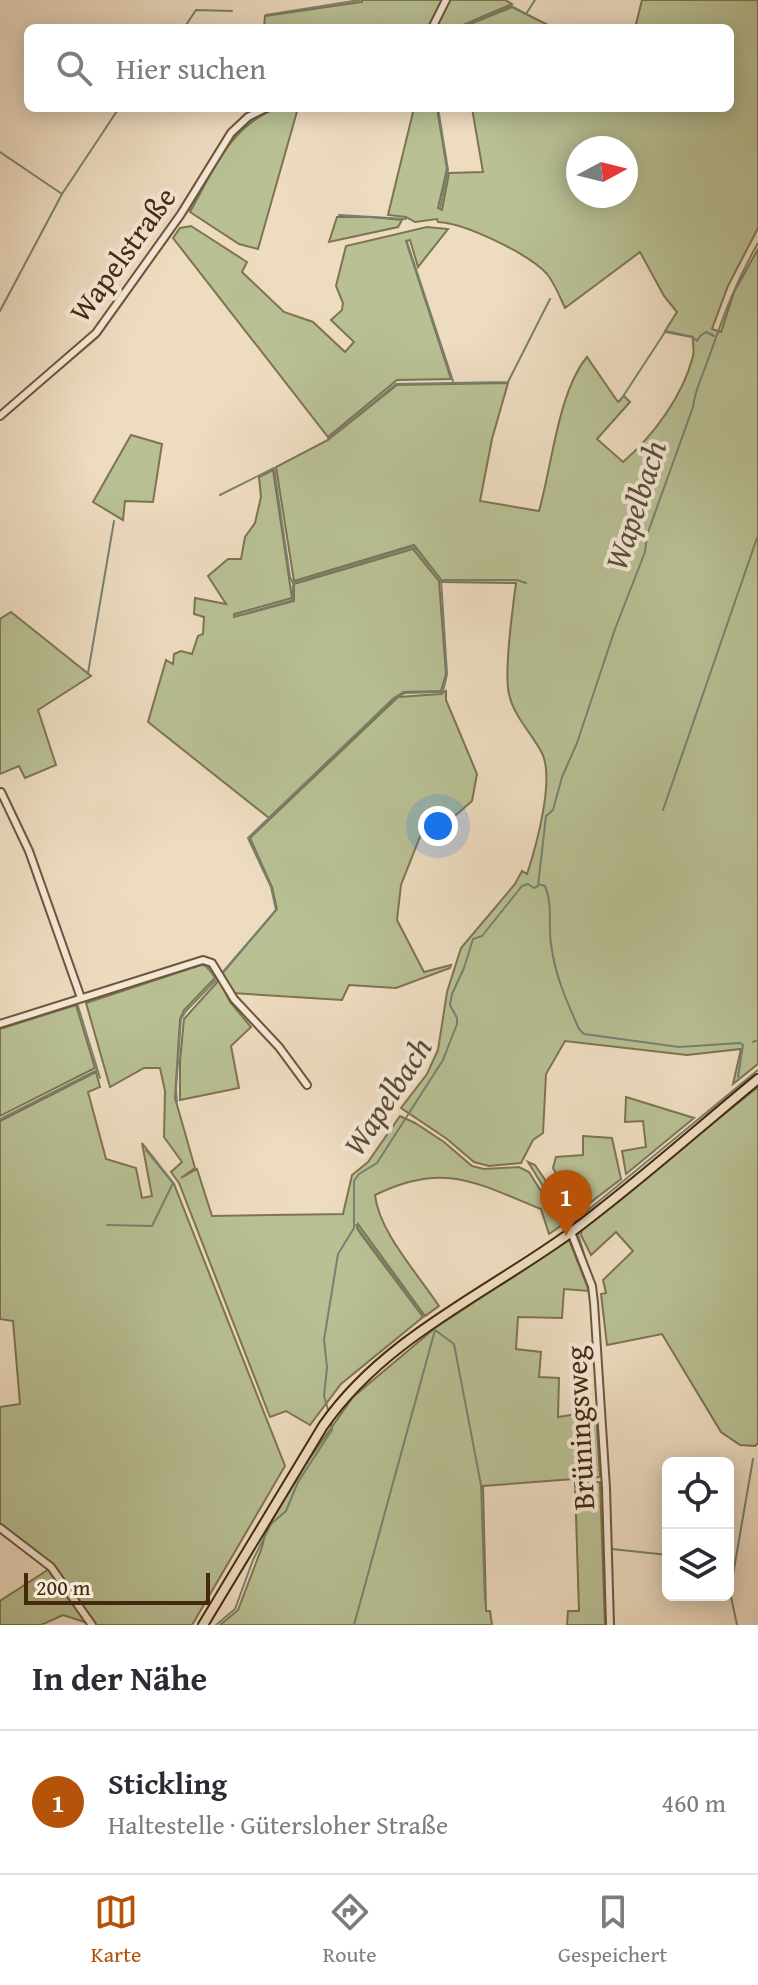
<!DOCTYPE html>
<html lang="de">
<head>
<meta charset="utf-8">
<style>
	body { margin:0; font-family:"Gentium Book Plus",serif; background:#f2f2f3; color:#2b2b33 }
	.controls { position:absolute; right:24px; bottom:24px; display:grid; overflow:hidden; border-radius:12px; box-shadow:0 4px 20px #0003 }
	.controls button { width:72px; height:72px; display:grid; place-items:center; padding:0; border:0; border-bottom:2px solid #e1e1e2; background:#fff; color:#2b2b33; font:40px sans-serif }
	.compass { position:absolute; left:566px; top:136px; width:72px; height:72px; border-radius:50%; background:#fff; box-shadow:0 4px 20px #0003; rotate:83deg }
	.scale { position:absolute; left:24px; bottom:20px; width:186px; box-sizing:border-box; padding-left:8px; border:4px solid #45290d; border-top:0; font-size:22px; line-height:28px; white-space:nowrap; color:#45290d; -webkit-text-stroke:6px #f4e8d7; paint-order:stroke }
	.you { position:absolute; left:438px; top:826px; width:28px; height:28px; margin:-20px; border:6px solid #fff; border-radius:50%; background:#1a73e8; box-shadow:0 0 0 12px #1a73e833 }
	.badge { display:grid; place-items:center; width:52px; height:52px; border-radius:50%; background:#b45309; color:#fff; font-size:26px; font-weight:700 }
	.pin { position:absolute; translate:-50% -66px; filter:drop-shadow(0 2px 4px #0008) }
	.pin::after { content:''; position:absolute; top:42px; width:28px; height:24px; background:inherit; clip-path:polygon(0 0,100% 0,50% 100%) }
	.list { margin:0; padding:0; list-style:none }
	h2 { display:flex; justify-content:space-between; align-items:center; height:104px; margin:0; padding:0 32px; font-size:34px }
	h2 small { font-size:26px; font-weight:400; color:#7c7c81 }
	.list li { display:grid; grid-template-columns:52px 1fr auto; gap:24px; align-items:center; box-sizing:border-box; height:144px; padding:0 32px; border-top:2px solid #e1e1e2 }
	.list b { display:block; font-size:30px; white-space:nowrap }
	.list p { margin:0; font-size:26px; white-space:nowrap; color:#7c7c81 }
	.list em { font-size:26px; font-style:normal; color:#7c7c81 }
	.icon { flex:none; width:44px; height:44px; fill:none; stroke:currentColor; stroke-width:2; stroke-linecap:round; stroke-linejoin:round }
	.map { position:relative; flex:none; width:758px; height:1625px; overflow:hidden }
	.search { position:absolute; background:#fff; box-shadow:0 4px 20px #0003; left:24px; right:24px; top:24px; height:88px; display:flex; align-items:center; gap:20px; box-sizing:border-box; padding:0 28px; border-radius:12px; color:#7c7c81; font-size:30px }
	.sheet { height:248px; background:#fff }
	nav { display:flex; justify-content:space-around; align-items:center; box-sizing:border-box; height:112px; border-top:2px solid #e1e1e2; background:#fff; font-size:22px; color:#7c7c81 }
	nav a { display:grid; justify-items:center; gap:4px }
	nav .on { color:#b45309 }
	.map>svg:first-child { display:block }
</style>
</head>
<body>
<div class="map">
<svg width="758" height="1625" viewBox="0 0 758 1625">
	<rect width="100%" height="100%" fill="#eedcc1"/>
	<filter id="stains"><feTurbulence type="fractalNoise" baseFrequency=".0025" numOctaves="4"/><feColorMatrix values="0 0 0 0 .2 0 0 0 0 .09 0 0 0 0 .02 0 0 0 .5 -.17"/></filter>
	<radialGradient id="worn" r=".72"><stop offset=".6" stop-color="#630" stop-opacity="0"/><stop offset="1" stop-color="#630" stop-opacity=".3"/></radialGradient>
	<!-- green -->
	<path fill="#b8c094" stroke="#7e7450" stroke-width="2" fill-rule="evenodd" d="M362,0H442L428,28H264L265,16L362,2Z
		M449,0H505L512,4L456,28H434Z
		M642,0H758V228L728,286L712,329L721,332L734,292L758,249V1064L733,1084L741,1049L687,1055L565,1041L546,1074L543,1133L533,1140L521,1163L489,1166L474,1162L447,1139L401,1108L427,1074L438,1050L447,992L461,948L515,884L522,871L527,874C536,847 555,779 542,753C531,732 514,717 509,694C504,674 513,605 516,583L443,582L414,545L294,581L276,467L328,440L397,385L508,383L492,439L480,501L539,511C552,466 558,392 587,357L618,402L624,396L630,402L597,439L623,462C653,436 683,396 693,356C695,349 692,344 693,337L665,331L677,312L664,296L640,252L565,308C560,297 555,284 547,274C529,254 465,223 438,222L437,219L415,222L406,217L388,215L414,108H437L447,169L438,208L442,210L449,173L483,172L472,108H730V28H635ZM626,148V196H578V148Z
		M512,7L554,28H460Z
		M277,108H298L258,249L239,244L190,212C213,171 230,126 277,108Z
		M337,217H371L402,220L398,227L329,242Z
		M191,226L247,262L242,272L284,312L313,322L345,352L354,342L331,320L342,310L343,303L336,286L346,246L427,227L448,229L418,267L410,240L406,241L451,379L397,380L328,437L173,238L180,228Z
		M131,435L162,444L153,502L125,501L123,520L93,502Z
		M273,470L292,598L234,614V617L294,601V584L413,549L439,581L446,674L441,691L404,692L394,698L269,818L148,722L166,660L173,664L174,654L181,651L192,654L198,636L203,634L204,617L194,614L195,598L226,604L208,576L228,559H241L245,537L255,523L261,497L259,477Z
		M11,612L91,676L38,710L56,765L25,778L19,766L0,774V619Z
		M446,691V700L477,774L472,801L449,821L425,824L401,885L397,920L424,972L451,965L450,968L396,988L349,985L342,1000L232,993L221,975L277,909L272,887L250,838L398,697L441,694Z
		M201,965L207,966L215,978L184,1010L180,1019L175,1098L195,1168L181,1178L197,1169L212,1216L343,1214L352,1175L368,1162L400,1116L415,1123L444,1142L472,1166L484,1169L519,1167L529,1172L562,1225L549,1234L541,1209C476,1183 444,1161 375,1195C379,1232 418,1274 439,1306L425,1316L358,1224L357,1228L360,1233L423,1317L341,1384L310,1425L286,1411L270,1417L179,1183L171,1172L182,1162L164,1137L165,1091L160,1068H144L110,1087L86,1003Z
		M219,980L230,1002L251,1027L231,1046L239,1088L180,1100V1061L184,1019Z
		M76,1005L95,1068L0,1116V1029Z
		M96,1072L100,1087L88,1092L106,1159L136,1168L142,1198L152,1196L142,1143L174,1184L285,1466L192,1625H95L53,1564L0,1524V1407L20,1404L13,1321L0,1319V1121Z
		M758,1087V1443L755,1446L740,1445L721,1432L662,1334L607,1345L601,1294L606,1293L603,1280L633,1251L616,1232L591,1255L581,1235L582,1228Z
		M626,1097L694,1118L626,1174L622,1151L646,1147L643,1121L625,1122Z
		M583,1136L612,1138L621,1179L565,1222L528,1162L535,1165L554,1193L563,1187L553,1168L556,1157L583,1155Z
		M569,1240L589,1291L564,1289L562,1318L518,1317L516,1349L541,1352L539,1377L559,1378L558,1417L596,1411L600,1477L483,1486L486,1611H490L492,1625H220L238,1610L262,1547L266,1530L305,1465L353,1397L435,1328Z
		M600,1482L605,1625H567L568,1611H579L575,1483Z
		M49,1569L88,1623L63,1615L41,1625H0V1601Z"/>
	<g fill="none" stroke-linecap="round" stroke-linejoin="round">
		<!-- stream -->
		<path stroke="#778172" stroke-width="2" d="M266,15L360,0
			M184,28L196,10L232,11
			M458,28L511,6L526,14L535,0
			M438,108L448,170L440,209
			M230,140L252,119L274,108
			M0,152L62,194
			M189,210L217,162
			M339,215L406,219
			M407,242L453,381
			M0,311L62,194L119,108
			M620,401L665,332L692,337L697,341L700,336L706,332L714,336
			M0,420L98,337L173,232
			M328,439L396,384L508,382L550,299
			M220,495L274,468L290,577L293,583L412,547L416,549L441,580L447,674L443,692L405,693L394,698L248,838L271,887L276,910L222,973
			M442,580H517L526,583
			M235,616L293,600V585
			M88,673L114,521
			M663,810L758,535
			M538,884L545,886C553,904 548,925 551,944C555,975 566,1000 579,1029L584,1034L679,1047L740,1043L743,1045L738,1077
			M86,1001L204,964L217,979
			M77,1003L100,1078
			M753,1042L758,1040
			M177,1102L176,1089L181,1019L186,1011L218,978
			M758,1118V1196
			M0,1119L97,1070
			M107,1225L152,1226L173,1183L146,1150
			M356,1225L422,1314
			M570,1225L758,1070
			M585,1257L578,1234L587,1225
			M329,1413L324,1396L327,1367L324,1340L338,1254L354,1228V1181L359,1174L377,1163L443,1060L457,1024V1018L450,1005L452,994L464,968L473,939L482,936L522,886L528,884L534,888L538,886L546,816L553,810L562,777L577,743L615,629L645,552L647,535L693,407C695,389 702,377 708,360C723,317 735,283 758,243
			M612,1549L668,1555
			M216,1625L235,1609L253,1560L271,1524L286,1511L298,1482L332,1430L331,1420
			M354,1625L435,1330L454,1344L481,1485L485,1601
			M737,1625L730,1592L753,1459"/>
		<!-- minor casing -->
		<g stroke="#6f563a" stroke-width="10">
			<path id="minor" d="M432,28L446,0
				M0,416L96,333L181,214L231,133L248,117L266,108
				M1,792L29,851L81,998
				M0,1024L203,960L212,963L234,999L279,1047L307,1085
				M571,1232L592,1286L594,1303L606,1488L610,1625
				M0,1528L51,1567L92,1625"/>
		</g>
		<!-- major casing -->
		<g stroke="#45290d" stroke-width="12">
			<path id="major" d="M203,1625L323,1426C384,1338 486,1294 570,1233C635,1185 696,1130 758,1079"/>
		</g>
		<!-- minor -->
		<use href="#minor" stroke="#f4e8d7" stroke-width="6"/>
		<!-- major -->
		<use href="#major" stroke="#eedcc1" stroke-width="8"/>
	</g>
	<g text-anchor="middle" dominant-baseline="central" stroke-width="8" stroke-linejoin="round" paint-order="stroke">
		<!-- street labels -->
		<g font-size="30" fill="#45290d" stroke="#f4e8d7">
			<text transform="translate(122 254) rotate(-54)">Wapelstraße</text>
			<text transform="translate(579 1428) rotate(-93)">Brüningsweg</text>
		</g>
		<!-- water labels -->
		<g font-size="32" font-style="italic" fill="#5a4e37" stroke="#f4e8d7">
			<text transform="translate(635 505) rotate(-72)">Wapelbach</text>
			<text transform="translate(387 1096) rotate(-57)">Wapelbach</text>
		</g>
	</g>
	<rect width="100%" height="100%" filter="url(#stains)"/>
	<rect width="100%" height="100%" fill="url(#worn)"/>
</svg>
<div class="controls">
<button><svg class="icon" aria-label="locate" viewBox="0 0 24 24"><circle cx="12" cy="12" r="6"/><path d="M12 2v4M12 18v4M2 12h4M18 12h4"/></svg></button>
<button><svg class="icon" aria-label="layers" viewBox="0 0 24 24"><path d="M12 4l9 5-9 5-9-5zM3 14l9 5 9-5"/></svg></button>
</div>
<svg class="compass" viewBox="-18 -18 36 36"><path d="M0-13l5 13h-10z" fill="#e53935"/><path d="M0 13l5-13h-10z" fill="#7c7c81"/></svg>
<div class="scale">200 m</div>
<div class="you"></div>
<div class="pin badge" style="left:566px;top:1236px">1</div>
<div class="search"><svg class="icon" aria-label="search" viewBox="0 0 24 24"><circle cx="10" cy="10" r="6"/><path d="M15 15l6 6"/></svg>Hier suchen</div>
</div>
<section class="sheet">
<h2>In der Nähe<small></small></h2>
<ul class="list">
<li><span class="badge">1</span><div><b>Stickling</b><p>Haltestelle · Gütersloher Straße</p></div><em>460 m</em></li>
</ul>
</section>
<nav>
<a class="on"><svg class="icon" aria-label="map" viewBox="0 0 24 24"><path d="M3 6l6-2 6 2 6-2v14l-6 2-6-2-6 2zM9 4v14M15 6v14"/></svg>Karte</a>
<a><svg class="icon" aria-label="directions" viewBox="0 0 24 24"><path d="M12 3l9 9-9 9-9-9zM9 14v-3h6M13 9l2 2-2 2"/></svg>Route</a>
<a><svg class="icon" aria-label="saved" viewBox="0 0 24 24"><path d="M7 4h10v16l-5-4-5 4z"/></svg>Gespeichert</a>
</nav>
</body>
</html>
